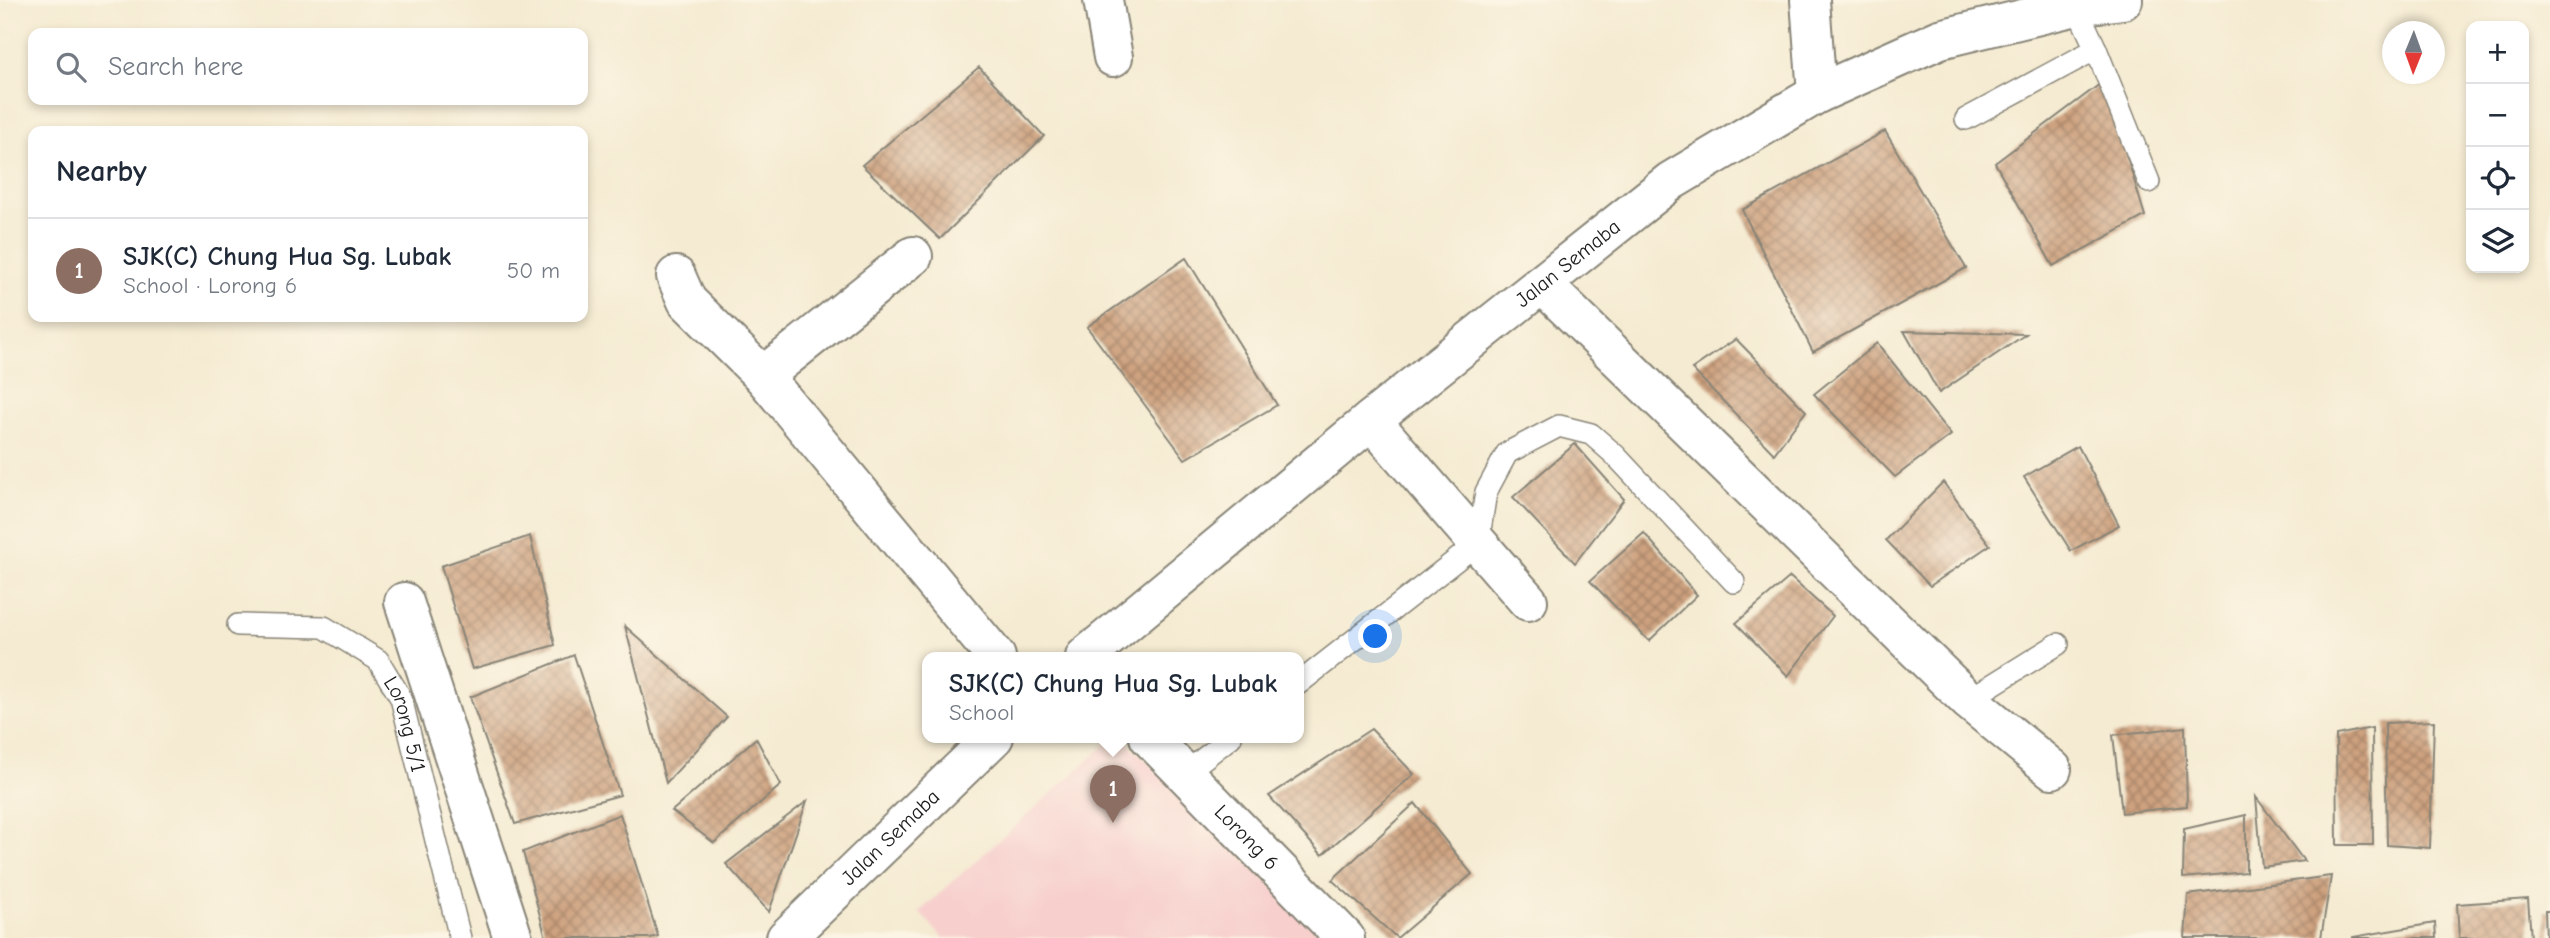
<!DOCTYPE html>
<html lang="en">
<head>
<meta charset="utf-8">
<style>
	body { margin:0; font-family:"Comic Neue",sans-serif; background:#f2f2f3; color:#1f2937 }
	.controls { position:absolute; right:21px; top:21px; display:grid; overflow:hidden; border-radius:14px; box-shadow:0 4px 10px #0003 }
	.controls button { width:63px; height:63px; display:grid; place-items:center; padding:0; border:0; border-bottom:2px solid #e0e1e3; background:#fff; color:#1f2937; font:35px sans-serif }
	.compass { position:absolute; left:2382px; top:21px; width:63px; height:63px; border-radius:50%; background:#fff; box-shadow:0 4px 10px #0003; rotate:181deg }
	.you { position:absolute; left:1376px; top:637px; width:24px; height:24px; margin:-18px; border:5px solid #fff; border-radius:50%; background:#1a73e8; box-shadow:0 0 0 10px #1a73e833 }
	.badge { display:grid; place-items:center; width:46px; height:46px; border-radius:50%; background:#111827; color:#fff; font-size:23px; font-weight:700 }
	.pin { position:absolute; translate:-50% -58px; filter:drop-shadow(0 2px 4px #0008) }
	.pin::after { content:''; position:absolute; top:37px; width:24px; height:21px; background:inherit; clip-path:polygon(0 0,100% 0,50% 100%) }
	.popup { position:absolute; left:922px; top:652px; width:382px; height:91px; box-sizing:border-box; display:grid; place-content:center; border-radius:14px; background:#fff; filter:drop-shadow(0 2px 5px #0005); font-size:23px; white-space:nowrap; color:#747a83 }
	.popup b { font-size:26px; color:#1f2937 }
	.popup::after { content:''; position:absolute; left:50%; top:100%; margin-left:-14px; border:14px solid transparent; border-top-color:#fff }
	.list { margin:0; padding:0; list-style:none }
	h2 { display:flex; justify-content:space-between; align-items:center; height:91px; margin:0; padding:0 28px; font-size:30px }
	h2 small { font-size:23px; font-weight:400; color:#747a83 }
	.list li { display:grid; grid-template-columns:46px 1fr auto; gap:21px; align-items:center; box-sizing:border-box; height:105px; padding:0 28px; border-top:2px solid #e0e1e3 }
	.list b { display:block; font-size:26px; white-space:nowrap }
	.list p { margin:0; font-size:23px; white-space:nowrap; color:#747a83 }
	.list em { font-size:23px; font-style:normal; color:#747a83 }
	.icon { flex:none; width:38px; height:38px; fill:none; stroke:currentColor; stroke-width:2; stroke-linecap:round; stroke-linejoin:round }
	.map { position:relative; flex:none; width:2550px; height:938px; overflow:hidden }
	.search { position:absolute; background:#fff; box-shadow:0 4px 10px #0003; left:28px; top:28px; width:560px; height:77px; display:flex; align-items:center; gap:18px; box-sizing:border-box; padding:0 24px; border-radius:14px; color:#747a83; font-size:26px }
	.panel { position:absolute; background:#fff; box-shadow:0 4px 10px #0003; left:28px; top:126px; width:560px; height:196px; border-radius:14px }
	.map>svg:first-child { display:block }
</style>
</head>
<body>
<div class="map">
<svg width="2550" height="938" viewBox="0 0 2550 938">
	<defs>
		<pattern id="building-cross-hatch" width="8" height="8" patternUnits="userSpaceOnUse" patternTransform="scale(1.75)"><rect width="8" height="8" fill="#cea27f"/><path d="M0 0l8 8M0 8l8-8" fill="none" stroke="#a68367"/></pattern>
	</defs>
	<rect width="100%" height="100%" fill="#fcf5e5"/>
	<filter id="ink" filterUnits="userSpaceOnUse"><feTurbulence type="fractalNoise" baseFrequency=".0143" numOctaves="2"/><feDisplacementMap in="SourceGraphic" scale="14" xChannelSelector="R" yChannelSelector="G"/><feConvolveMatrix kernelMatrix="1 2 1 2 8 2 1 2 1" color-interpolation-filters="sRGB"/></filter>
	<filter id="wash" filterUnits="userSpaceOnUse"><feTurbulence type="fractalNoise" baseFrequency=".00686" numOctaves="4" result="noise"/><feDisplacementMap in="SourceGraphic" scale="28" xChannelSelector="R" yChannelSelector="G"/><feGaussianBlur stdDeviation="1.57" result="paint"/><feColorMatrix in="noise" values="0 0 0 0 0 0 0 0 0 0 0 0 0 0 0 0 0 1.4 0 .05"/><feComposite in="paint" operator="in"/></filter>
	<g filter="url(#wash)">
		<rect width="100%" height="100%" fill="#f5ebd2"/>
		<!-- built -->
		<path fill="#f7d0ce" d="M1114,737H1122L1324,938H943L919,912Z"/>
		<g id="blocks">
			<!-- building -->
			<path fill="url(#building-cross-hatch)" d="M979,67L1044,136L940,239L862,165Z
				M2104,81L2145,216L2053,266L1995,163Z
				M1885,131L1966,268L1813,352L1742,210Z
				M1186,258L1277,405L1185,459L1087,327Z
				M1904,331L2026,334L1939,393Z
				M1736,339L1806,411L1774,454L1692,369Z
				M1877,343L1951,435L1895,477L1814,394Z
				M1575,444L1624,499L1575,563L1513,497Z
				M2078,446L2119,525L2071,551L2024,477Z
				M1943,482L1990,545L1930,586L1886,540Z
				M1644,533L1697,595L1649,641L1590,581Z
				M530,536L555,645L472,669L441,566Z
				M1790,577L1833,616L1788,676L1736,623Z
				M625,626L727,717L666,783Z
				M574,655L620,795L515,824L470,697Z
				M2434,721L2430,848L2387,845L2385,723Z
				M2185,727L2187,806L2122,813L2113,735Z
				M2372,728L2373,845H2337L2336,735Z
				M1371,729L1414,774L1322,855L1269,796Z
				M756,738L781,785L714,843L672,811Z
				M2256,797L2304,861L2262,867Z
				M807,801L769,912L726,864Z
				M1415,803L1472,874L1397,938L1332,880Z
				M620,814L658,936L650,938H546L523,852Z
				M2246,815V872L2183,878L2184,829Z
				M2331,876L2321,938H2185L2188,895Z
				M2528,899L2531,938H2459L2457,904Z
				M2545,911H2550V938H2546Z
				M2435,923L2436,938H2353V937Z"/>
		</g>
	</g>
	<g filter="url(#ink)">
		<use href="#blocks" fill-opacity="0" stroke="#888477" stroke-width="2"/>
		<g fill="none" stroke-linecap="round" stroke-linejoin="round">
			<!-- lane casing -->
			<g stroke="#888477" stroke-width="24">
				<g id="lane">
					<path d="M2076,6L2096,49L2149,182"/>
					<path d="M1966,119L2096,49"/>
					<path id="s1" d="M238,625L324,627L378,660L401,698L460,938"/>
					<path d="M1298,684L1478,543L1486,492L1507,453L1559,426L1591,434L1615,455L1734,582"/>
					<path d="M1968,700L2058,644"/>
					<path d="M1184,774L1231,737"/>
				</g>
			</g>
			<!-- street casing -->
			<g stroke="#888477" stroke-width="42">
				<g id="street">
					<path d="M1103,0L1113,57"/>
					<path d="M1810,0L1817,94"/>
					<path d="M913,256L763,376L996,657"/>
					<path d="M676,276L687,301L763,376"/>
					<path d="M1542,284L1968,700L2052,769"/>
					<path d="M1371,420L1528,601"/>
					<path d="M404,602L513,938"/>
					<path id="s2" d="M1085,657L1371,420L1671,181L1817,94L1940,39L2076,6L2123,0"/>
					<path id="s3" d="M1149,737L1345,938"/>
					<path id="s4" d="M786,938L994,737"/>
				</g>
			</g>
			<!-- lane -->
			<use href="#lane" stroke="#fff" stroke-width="21"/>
			<!-- street -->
			<use href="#street" stroke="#fff" stroke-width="38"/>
		</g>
	</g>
	<g text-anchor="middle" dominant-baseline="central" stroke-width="6" stroke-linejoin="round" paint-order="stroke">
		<!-- street labels -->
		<g font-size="21" fill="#1c1c1c" stroke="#fcf5e5">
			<text stroke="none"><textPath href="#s2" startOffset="623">Jalan Semaba</textPath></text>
			<text stroke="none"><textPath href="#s1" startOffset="220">Lorong 5/1</textPath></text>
			<text stroke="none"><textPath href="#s4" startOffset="145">Jalan Semaba</textPath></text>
			<text stroke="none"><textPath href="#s3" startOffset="140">Lorong 6</textPath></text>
		</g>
	</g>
</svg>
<div class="controls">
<button>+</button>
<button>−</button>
<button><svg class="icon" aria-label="locate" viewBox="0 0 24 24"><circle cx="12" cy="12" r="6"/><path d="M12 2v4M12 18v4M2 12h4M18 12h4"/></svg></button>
<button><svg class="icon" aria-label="layers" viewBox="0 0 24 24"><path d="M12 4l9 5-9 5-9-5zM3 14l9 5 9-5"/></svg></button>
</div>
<svg class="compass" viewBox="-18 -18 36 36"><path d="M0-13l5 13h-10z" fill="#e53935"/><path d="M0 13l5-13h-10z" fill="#747a83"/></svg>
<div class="you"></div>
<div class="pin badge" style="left:1113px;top:823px;background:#8d6e63">1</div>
<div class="popup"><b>SJK(C) Chung Hua Sg. Lubak</b>School</div>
<div class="search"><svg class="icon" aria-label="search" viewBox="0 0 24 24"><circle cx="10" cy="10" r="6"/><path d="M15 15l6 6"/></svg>Search here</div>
<section class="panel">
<h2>Nearby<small></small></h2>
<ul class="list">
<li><span class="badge" style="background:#8d6e63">1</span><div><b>SJK(C) Chung Hua Sg. Lubak</b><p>School · Lorong 6</p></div><em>50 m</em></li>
</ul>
</section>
</div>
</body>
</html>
